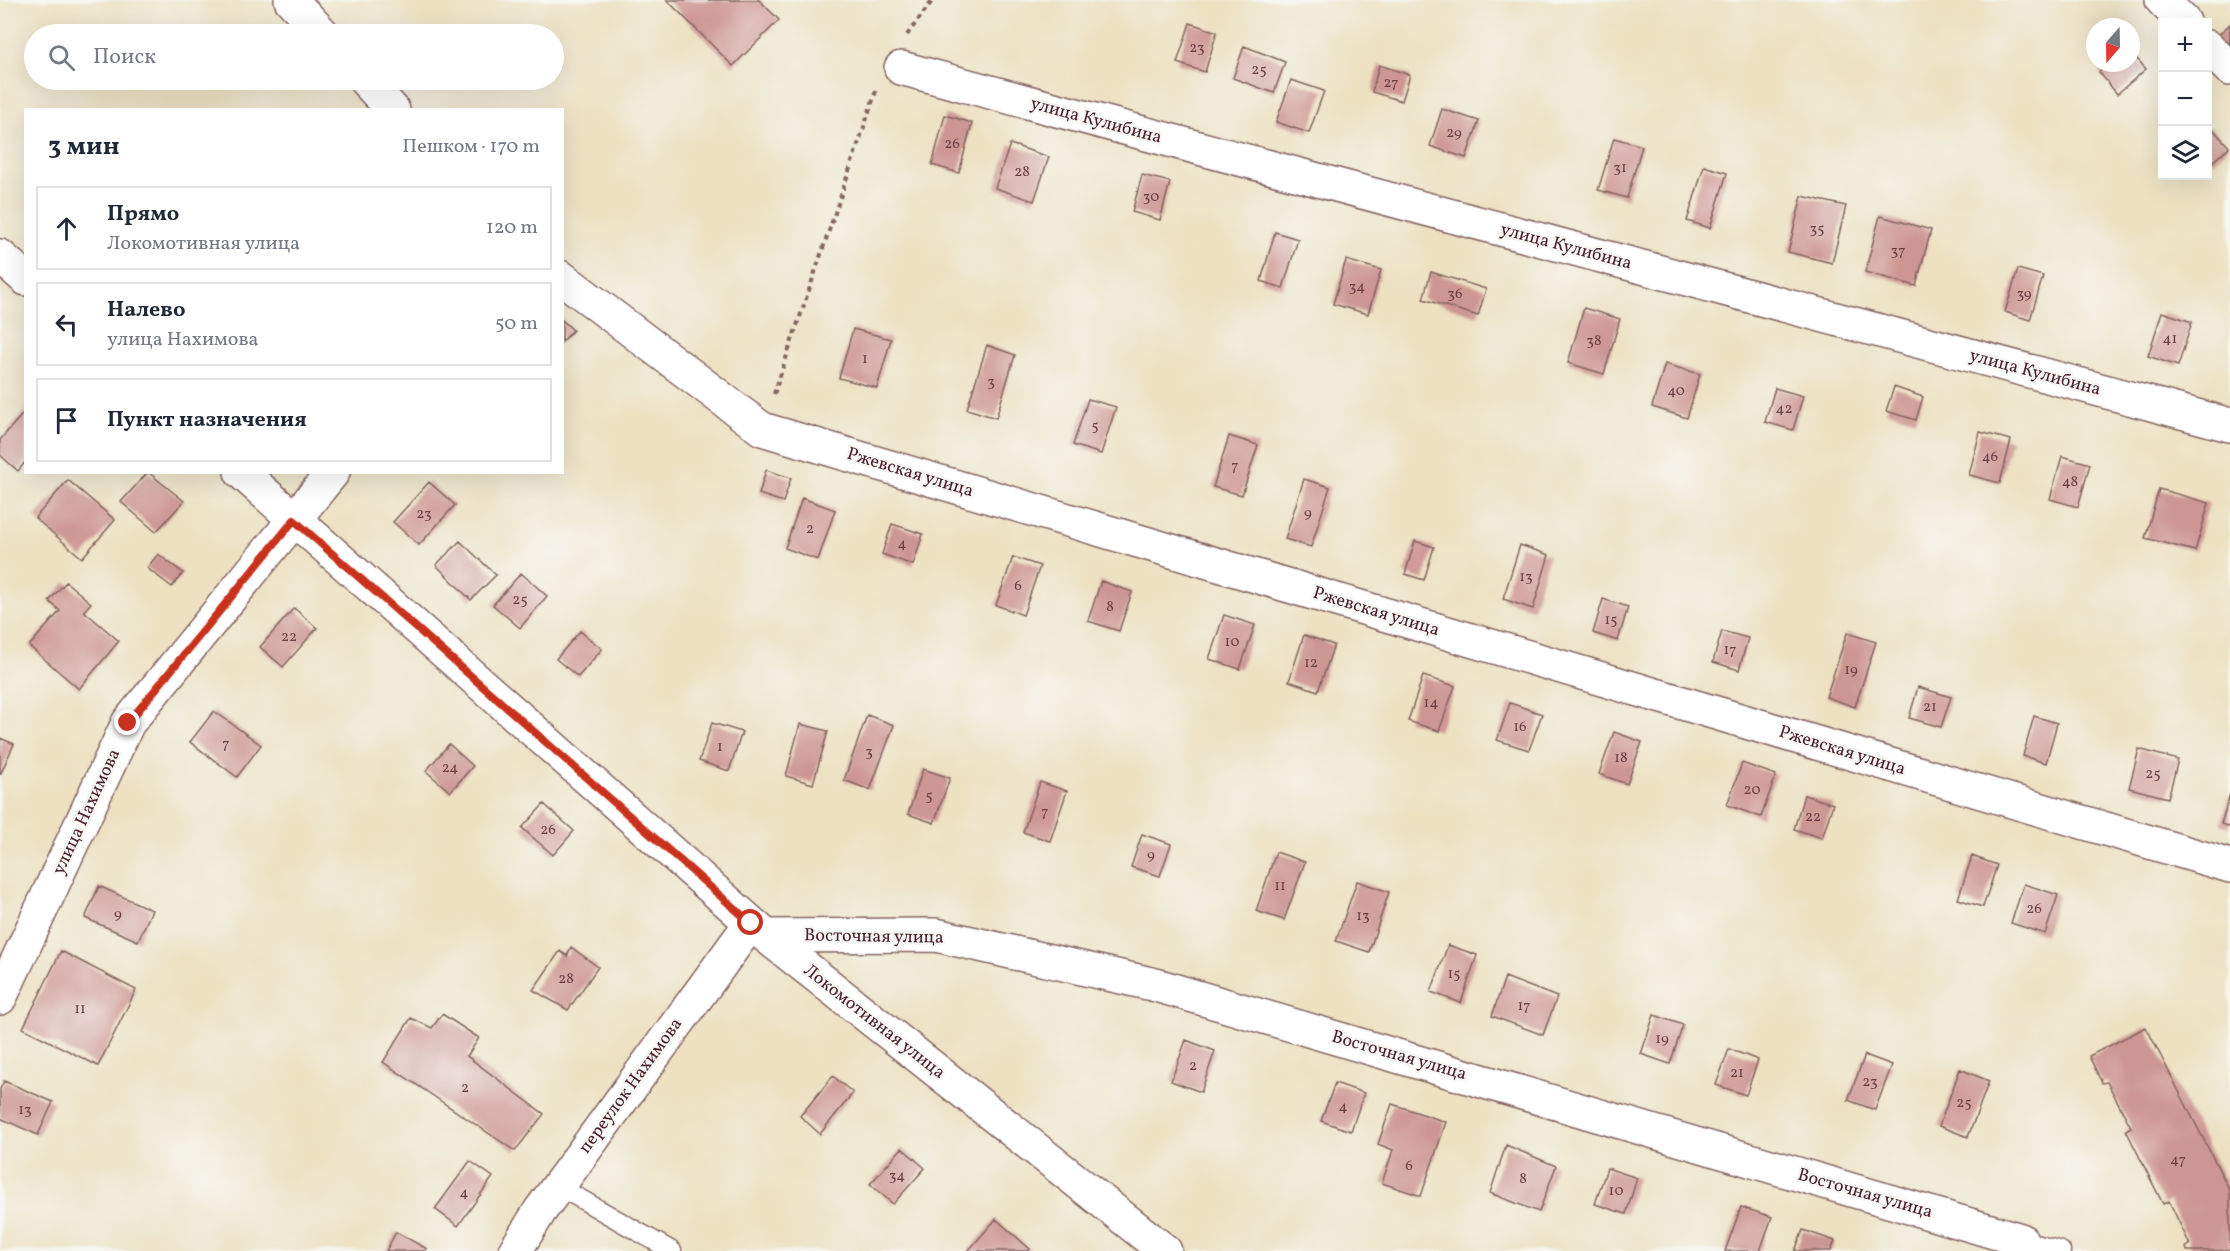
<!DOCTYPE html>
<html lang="ru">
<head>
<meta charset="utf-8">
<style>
	body { margin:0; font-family:Vollkorn,serif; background:#f6f6f7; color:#1f2937 }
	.controls { position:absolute; right:18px; top:18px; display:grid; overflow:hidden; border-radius:0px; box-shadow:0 6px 24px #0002 }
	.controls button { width:54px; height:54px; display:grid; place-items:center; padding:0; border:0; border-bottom:2px solid #e0e1e3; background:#fff; color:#1f2937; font:30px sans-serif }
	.compass { position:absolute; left:2086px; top:18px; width:54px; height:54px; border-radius:50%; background:#fff; box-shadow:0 6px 24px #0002; rotate:200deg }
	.stop { position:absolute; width:18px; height:18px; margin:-14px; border:4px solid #c8321e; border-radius:50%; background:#fff }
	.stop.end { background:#c8321e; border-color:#fff; box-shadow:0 2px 6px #0008 }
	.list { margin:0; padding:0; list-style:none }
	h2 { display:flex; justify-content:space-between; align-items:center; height:78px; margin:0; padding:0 24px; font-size:26px }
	h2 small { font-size:20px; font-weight:400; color:#747a83 }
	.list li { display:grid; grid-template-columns:39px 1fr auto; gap:18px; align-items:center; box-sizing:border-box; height:84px; margin:0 12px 12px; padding:0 12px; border:2px solid #e0e1e3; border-radius:0px }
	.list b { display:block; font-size:22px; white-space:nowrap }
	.list p { margin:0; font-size:20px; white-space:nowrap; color:#747a83 }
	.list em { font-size:20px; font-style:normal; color:#747a83 }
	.icon { flex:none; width:33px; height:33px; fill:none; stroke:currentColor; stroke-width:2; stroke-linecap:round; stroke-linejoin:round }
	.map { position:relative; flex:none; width:2230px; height:1251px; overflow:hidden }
	.search { position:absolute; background:#fff; box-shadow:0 6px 24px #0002; left:24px; top:24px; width:540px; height:66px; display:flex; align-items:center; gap:15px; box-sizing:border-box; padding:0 21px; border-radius:33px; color:#747a83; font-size:22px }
	.panel { position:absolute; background:#fff; box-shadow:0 6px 24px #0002; left:24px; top:108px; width:540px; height:366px; border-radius:0px }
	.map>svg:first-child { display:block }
</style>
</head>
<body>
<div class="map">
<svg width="2230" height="1251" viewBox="0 0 2230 1251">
	<rect width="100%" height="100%" fill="#f6f6f2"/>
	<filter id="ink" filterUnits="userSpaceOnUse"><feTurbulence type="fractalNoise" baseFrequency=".0167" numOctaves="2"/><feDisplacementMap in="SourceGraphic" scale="12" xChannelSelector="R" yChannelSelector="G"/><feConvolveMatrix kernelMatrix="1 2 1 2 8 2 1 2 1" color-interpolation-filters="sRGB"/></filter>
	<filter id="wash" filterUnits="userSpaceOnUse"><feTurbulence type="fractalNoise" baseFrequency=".008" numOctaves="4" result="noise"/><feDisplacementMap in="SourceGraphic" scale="24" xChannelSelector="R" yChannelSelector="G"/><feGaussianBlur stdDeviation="1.35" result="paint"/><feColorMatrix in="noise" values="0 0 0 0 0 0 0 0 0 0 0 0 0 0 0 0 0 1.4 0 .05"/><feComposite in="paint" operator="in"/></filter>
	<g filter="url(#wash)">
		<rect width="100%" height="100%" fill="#ede1c2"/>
		<g id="blocks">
			<!-- building -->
			<path fill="#cd9693" d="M667,0H759L779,20L733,66Z
				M1190,23L1217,32L1205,72L1177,63Z
				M2230,24V61L2212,41Z
				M1244,46L1285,62L1274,93L1233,78Z
				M2131,52L2146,69L2117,94L2099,72L2109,63H2131Z
				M1379,65L1410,75L1402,101L1372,92Z
				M1291,80L1324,91L1309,133L1276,122Z
				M1442,109L1479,121L1466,158L1430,146Z
				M945,115L972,123L959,173L932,165Z
				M2211,127L2229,147L2208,166V130Z
				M1614,138L1642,146L1627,198L1598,190Z
				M1010,144L1049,157L1034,201L995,188Z
				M1704,166L1727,173L1710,228L1687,221Z
				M1142,175L1170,182L1160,220L1132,212Z
				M1802,196L1846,206L1832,263L1788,252Z
				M1880,216L1931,230L1916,286L1865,272Z
				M1275,232L1298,239L1283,288L1261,281Z
				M1346,260L1381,270L1368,314L1333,304Z
				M2018,269L2043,276L2030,320L2005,312Z
				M1431,272L1486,289L1478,316L1423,299Z
				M1584,308L1620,319L1604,374L1568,363Z
				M2162,312L2192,322L2178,366L2148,356Z
				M562,320L573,330L562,342Z
				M853,329L891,339L877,388L839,378Z
				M987,345L1015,355L996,418L967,409Z
				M1665,364L1700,374L1687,418L1652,407Z
				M1894,387L1923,397L1916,420L1886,411Z
				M1775,388L1803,396L1793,430L1765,422Z
				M1088,399L1116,407L1101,454L1073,445Z
				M26,410V461L18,471L0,455V440Z
				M1980,432L2011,440L2000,483L1969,475Z
				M1229,436L1258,445L1242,495L1213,487Z
				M2062,456L2090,464L2078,507L2050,499Z
				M766,470L791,478L783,502L759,494Z
				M148,472L184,501L156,532L121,502Z
				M1304,479L1330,487L1311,547L1285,539Z
				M68,480L115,520L82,558L35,518Z
				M429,482L455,505L419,545L393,522Z
				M2159,489L2209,503L2195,551L2145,538Z
				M802,498L835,510L818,560L785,548Z
				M892,524L923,534L913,565L882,554Z
				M460,541L496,575L471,600L436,565Z
				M1415,541L1434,547L1424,580L1405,574Z
				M1520,545L1549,555L1533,609L1503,599Z
				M158,554L183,573L172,587L147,568Z
				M1013,557L1040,566L1023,615L996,605Z
				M521,573L547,596L520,628L493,605Z
				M1101,581L1132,592L1119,631L1088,621Z
				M66,582L91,603L84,611L119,641L79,689L29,646L60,611L49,601Z
				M1603,599L1628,607L1618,641L1593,633Z
				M294,608L317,628L283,667L260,647Z
				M1224,615L1255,625L1240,669L1209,659Z
				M580,631L602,649L578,677L556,659Z
				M1722,631L1748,638L1739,670L1713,662Z
				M1847,633L1876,642L1855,707L1826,697Z
				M1304,635L1334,645L1318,691L1289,681Z
				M1423,676L1455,686L1439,731L1408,721Z
				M1918,687L1951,697L1941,727L1909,718Z
				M1510,703L1542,714L1529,750L1497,740Z
				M214,711L261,745L237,777L190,742Z
				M867,715L894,725L870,790L844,780Z
				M2034,716L2057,723L2046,763L2023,756Z
				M712,723L742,732L729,771L699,761Z
				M800,724L828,731L813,784L786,776Z
				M1614,732L1642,742L1627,784L1599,774Z
				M0,738L14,744L0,775Z
				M449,744L473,766L450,792L426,771Z
				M2139,749L2178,760L2168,798L2129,788Z
				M1742,763L1776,775L1761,817L1727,805Z
				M923,769L950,778L934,823L908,814Z
				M1040,782L1067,791L1050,841L1023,832Z
				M2230,794V827L2221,824Z
				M1804,795L1833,804L1822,838L1794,829Z
				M544,804L574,831L553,855L522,828Z
				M1142,834L1171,844L1160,876L1131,867Z
				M1276,852L1305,862L1284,920L1256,911Z
				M1972,856L1997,865L1983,907L1958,899Z
				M1357,881L1389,892L1369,952L1336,941Z
				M2024,884L2058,895L2045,934L2011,923Z
				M99,886L152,910L138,941L85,918Z
				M1448,945L1477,955L1461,1003L1431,992Z
				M571,947L598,967L568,1010L533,990L560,951L567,956Z
				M61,951L136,990L98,1066L23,1028Z
				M1505,977L1557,997L1543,1035L1492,1016Z
				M442,1014L479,1038L467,1056L544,1114L515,1151L383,1062L411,1018L432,1028Z
				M1654,1015L1683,1025L1670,1064L1641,1054Z
				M2146,1027L2230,1191V1251H2187L2186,1247L2190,1245L2169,1201L2163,1204L2126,1130L2131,1127L2107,1082L2102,1083L2089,1056Z
				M1186,1040L1215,1051L1201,1092L1171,1081Z
				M1729,1049L1758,1060L1746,1095L1716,1085Z
				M1865,1055L1892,1065L1875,1110L1848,1100Z
				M1960,1069L1989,1081L1968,1137L1939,1126Z
				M833,1076L853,1093L820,1134L800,1116Z
				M4,1081L53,1102L38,1135L0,1118V1089Z
				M1335,1083L1364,1093L1351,1131L1321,1121Z
				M1392,1104L1446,1122L1421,1196L1382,1183L1393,1150L1378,1144Z
				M1506,1145L1556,1166L1539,1212L1490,1193Z
				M902,1148L925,1168L893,1204L870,1184Z
				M470,1161L493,1177L458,1226L435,1209Z
				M1607,1168L1637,1178L1626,1214L1595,1204Z
				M1741,1207L1772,1217L1760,1251H1725Z
				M996,1219L1030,1249L1028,1251H968Z
				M1803,1230L1835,1241L1831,1251H1795Z
				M396,1232L427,1249L425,1251H386Z"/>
		</g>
	</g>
	<g filter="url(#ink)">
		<use href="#blocks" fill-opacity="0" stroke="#836360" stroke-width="1.5"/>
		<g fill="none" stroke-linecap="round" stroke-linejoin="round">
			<!-- service casing -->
			<g stroke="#836360" stroke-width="21">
				<path id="service" d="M558,1186L672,1251
					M2021,1240L2061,1251"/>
			</g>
			<!-- minor casing -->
			<g stroke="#836360" stroke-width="36">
				<path id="minor" d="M291,0L323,34
					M2162,0L2184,22
					M2208,47L2230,69
					M901,68L2230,425
					M365,80L393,110
					M0,256L26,279
					M562,278L762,429L2230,866
					M241,472L766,936L1165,1251
					M766,936L936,935L1156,985L2021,1240
					M0,998L128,723L333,472
					M515,1251L540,1211L751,923"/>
			</g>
			<!-- path -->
			<path stroke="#836360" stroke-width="4" stroke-dasharray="4.5 4.5" stroke-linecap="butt" d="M907,35L933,0
				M774,394L876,91"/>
			<!-- service -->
			<use href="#service" stroke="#fff" stroke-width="18"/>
			<!-- minor -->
			<use href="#minor" stroke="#fff" stroke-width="33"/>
		</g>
	</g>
	<g fill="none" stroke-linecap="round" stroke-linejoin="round" filter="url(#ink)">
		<!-- route -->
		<path stroke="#c8321e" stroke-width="8" d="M128,723L294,520L751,923"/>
	</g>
	<g text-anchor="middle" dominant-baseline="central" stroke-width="5" stroke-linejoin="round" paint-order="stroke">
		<!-- number labels -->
		<g font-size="15" fill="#6b3d45">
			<text x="1197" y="48">23</text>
			<text x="1259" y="70">25</text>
			<text x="1391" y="83">27</text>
			<text x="1454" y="133">29</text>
			<text x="952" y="144">26</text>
			<text x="1620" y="168">31</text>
			<text x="1022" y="172">28</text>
			<text x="1151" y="197">30</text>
			<text x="1817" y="229">35</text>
			<text x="1898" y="251">37</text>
			<text x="1357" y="287">34</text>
			<text x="1455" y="294">36</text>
			<text x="2024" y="294">39</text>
			<text x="2170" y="339">41</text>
			<text x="1594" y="341">38</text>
			<text x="865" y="359">1</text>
			<text x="991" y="382">3</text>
			<text x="1676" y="391">40</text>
			<text x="1784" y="409">42</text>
			<text x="1095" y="426">5</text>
			<text x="1990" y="457">46</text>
			<text x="1235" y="466">7</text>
			<text x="2070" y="482">48</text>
			<text x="1308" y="513">9</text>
			<text x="424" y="514">23</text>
			<text x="810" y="529">2</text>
			<text x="902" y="544">4</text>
			<text x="1526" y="577">13</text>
			<text x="1018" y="586">6</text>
			<text x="520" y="600">25</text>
			<text x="1110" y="607">8</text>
			<text x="1611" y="620">15</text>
			<text x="289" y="637">22</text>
			<text x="1232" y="642">10</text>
			<text x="1730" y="650">17</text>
			<text x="1311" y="663">12</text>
			<text x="1851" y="670">19</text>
			<text x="1431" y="703">14</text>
			<text x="1930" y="707">21</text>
			<text x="1520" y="727">16</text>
			<text x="226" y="744">7</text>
			<text x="720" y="747">1</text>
			<text x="869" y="752">3</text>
			<text x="1621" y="758">18</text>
			<text x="450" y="768">24</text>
			<text x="2153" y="774">25</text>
			<text x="1752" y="790">20</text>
			<text x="929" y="796">5</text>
			<text x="1045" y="812">7</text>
			<text x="1813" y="817">22</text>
			<text x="548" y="830">26</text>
			<text x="1151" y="855">9</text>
			<text x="1280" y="886">11</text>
			<text x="2034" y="909">26</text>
			<text x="118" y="914">9</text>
			<text x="1363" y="916">13</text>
			<text x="1454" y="974">15</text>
			<text x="566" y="979">28</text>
			<text x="1524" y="1006">17</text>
			<text x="80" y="1009">11</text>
			<text x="1662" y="1039">19</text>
			<text x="1193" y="1066">2</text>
			<text x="1737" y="1073">21</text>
			<text x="1870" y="1082">23</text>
			<text x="465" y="1088">2</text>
			<text x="1964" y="1103">25</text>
			<text x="1343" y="1107">4</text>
			<text x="25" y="1110">13</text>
			<text x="2178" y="1160">47</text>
			<text x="1409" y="1166">6</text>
			<text x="897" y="1176">34</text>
			<text x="1523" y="1179">8</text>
			<text x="1616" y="1191">10</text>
			<text x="464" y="1193">4</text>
		</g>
		<!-- street labels -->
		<g font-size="18" fill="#4a1f2b" stroke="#f6f6f2">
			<text transform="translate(1096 121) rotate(15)">улица Кулибина</text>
			<text transform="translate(1566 247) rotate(15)">улица Кулибина</text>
			<text transform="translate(2035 373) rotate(15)">улица Кулибина</text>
			<text transform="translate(910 473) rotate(17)">Ржевская улица</text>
			<text transform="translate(1376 612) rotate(17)">Ржевская улица</text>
			<text transform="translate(1842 751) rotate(17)">Ржевская улица</text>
			<text transform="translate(87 812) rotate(-65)">улица Нахимова</text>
			<text transform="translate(874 937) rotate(1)">Восточная улица</text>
			<text transform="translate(874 1022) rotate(38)">Локомотивная улица</text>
			<text transform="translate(1399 1056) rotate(16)">Восточная улица</text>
			<text transform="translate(631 1086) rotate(-54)">переулок Нахимова</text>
			<text transform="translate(1865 1194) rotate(16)">Восточная улица</text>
		</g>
	</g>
</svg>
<div class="controls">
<button>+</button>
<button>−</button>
<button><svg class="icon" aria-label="layers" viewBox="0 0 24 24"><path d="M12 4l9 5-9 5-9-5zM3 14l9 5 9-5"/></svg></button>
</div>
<svg class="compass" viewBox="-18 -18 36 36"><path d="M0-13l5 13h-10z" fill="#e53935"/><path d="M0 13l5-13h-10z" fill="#747a83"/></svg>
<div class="stop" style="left:751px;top:923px"></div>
<div class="stop end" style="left:128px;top:723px"></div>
<div class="search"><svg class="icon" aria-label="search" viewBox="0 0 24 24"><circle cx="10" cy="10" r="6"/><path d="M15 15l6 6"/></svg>Поиск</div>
<section class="panel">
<h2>3 мин<small>Пешком · 170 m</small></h2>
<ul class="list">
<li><svg class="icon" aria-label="ahead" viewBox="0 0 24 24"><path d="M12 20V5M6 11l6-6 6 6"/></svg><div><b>Прямо</b><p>Локомотивная улица</p></div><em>120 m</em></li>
<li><svg class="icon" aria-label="left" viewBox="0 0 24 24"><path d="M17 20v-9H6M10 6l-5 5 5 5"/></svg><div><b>Налево</b><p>улица Нахимова</p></div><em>50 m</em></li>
<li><svg class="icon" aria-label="arrive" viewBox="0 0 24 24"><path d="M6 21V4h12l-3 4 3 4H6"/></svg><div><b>Пункт назначения</b></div></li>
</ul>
</section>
</div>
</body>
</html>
